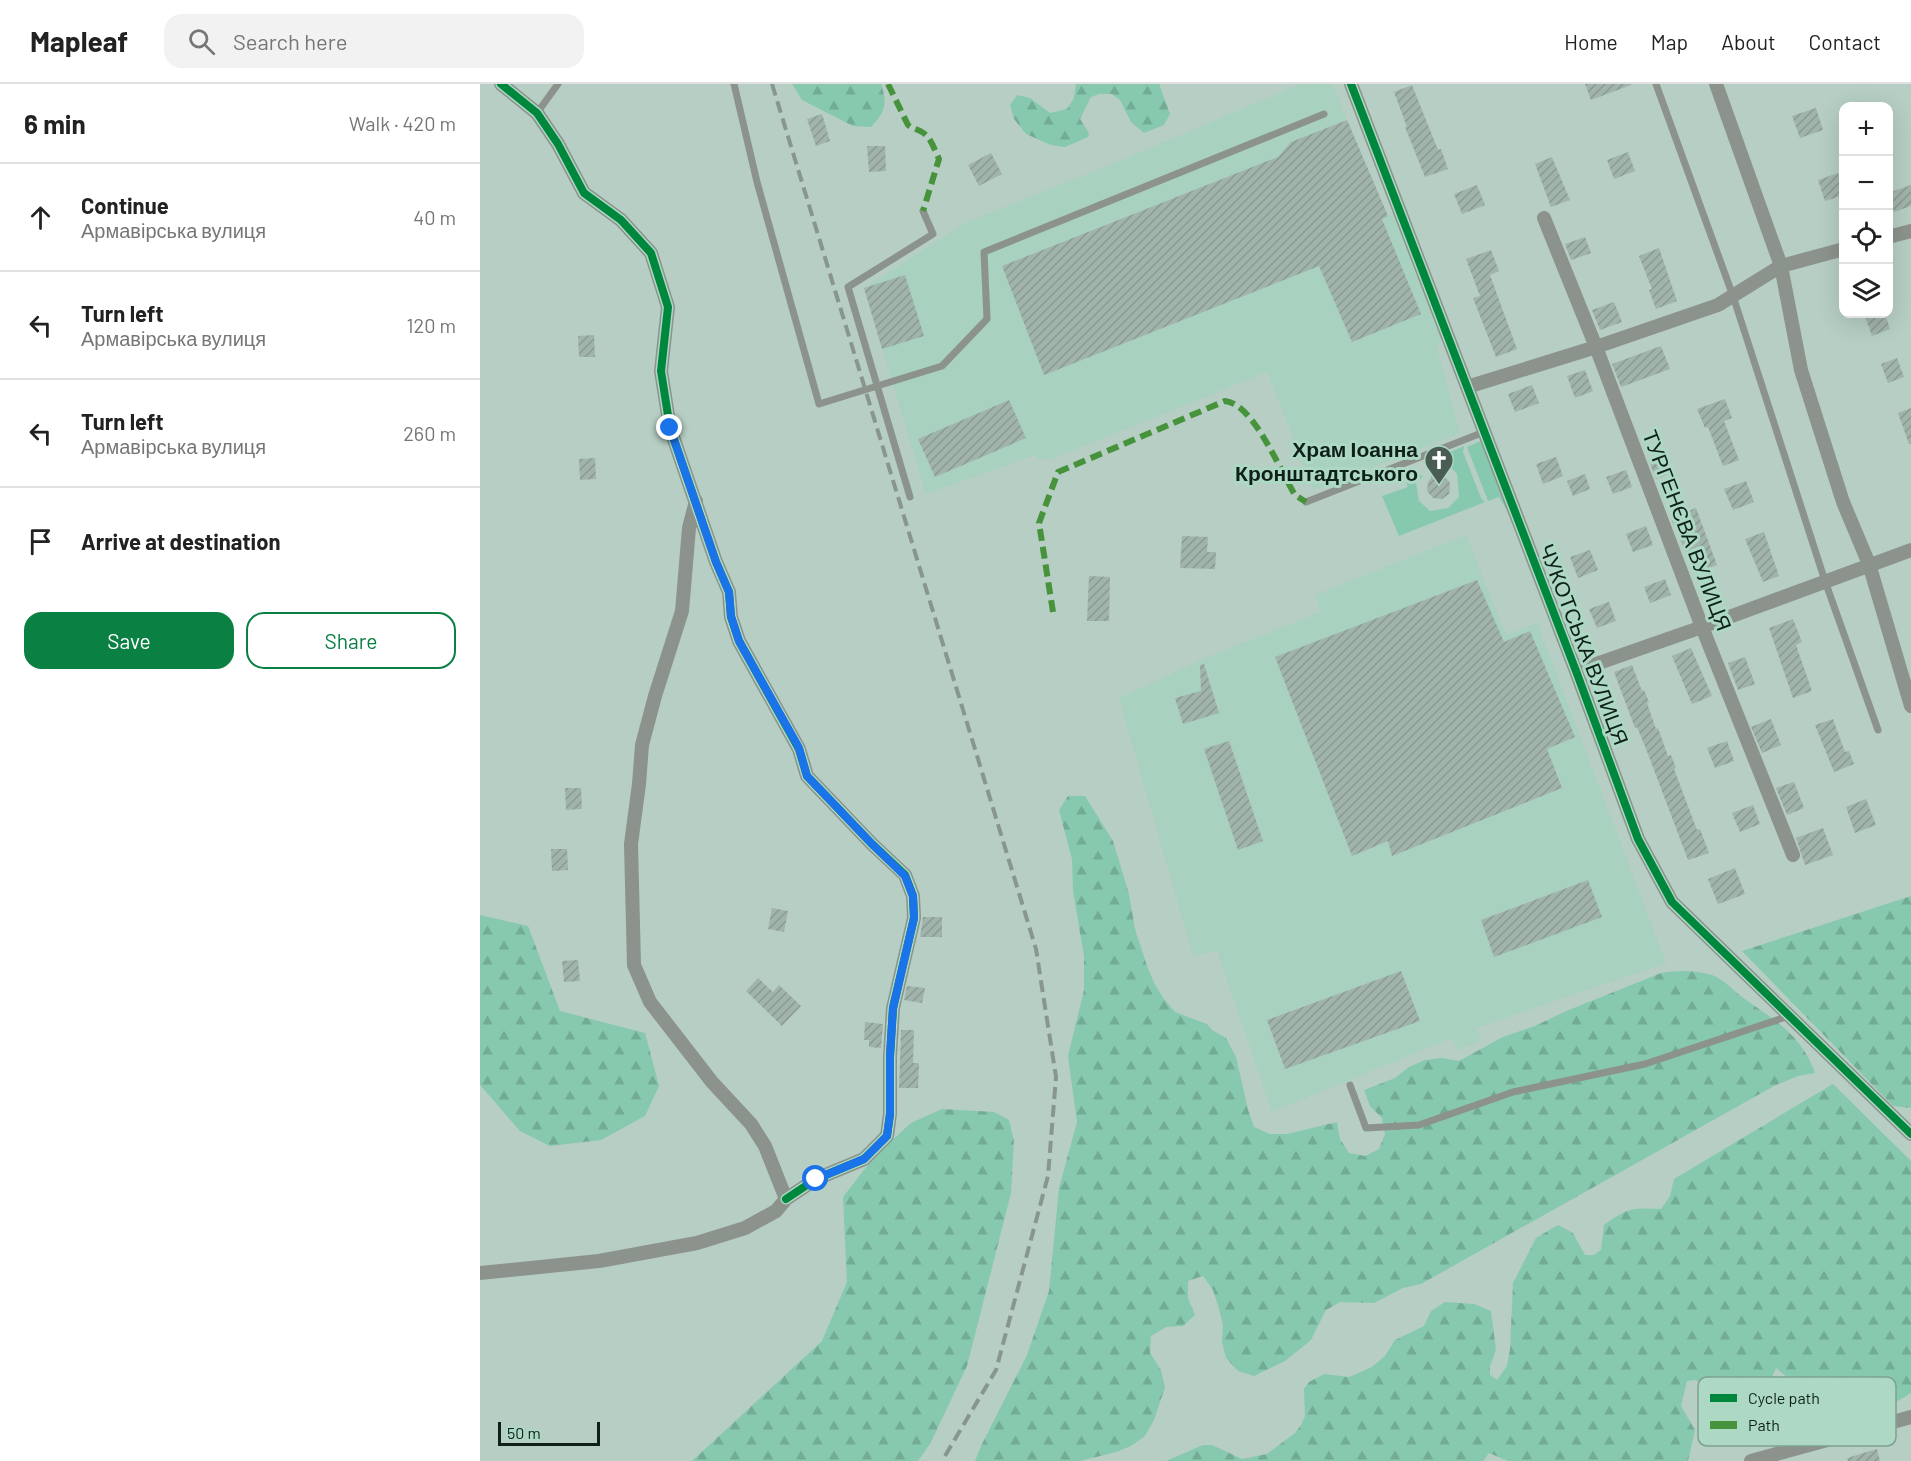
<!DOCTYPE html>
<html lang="en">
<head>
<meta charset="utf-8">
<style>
	body { margin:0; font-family:Barlow,sans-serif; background:#f2f2f2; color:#222 }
	.controls { position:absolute; right:18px; top:18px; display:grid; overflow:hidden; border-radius:12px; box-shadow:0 6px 24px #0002 }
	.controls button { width:54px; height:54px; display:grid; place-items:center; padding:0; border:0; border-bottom:2px solid #e0e0e0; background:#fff; color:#222; font:30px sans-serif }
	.scale { position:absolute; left:18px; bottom:15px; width:102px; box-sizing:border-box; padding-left:6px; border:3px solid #0f2019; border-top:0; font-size:16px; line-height:21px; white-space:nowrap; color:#0f2019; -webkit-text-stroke:4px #acd8c4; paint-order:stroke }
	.stop { position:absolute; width:18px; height:18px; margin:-14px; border:4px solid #1a73e8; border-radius:50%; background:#fff }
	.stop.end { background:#1a73e8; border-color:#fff; box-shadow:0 2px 6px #0008 }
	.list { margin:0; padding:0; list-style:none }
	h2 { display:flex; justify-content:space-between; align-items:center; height:78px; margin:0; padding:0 24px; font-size:26px }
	h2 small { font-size:20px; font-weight:400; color:#767676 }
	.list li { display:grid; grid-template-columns:39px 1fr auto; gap:18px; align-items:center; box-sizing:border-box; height:108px; padding:0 24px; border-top:2px solid #e0e0e0 }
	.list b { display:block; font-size:22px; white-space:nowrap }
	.list p { margin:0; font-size:20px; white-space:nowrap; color:#767676 }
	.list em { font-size:20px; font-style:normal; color:#767676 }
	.actions { display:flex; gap:12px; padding:18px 24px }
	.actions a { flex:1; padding:14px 0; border:2px solid #0b8043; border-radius:18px; text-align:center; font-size:21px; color:#0b8043 }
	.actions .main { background:#0b8043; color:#fff }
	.icon { flex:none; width:33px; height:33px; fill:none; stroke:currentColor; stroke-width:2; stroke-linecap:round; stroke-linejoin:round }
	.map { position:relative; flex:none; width:1431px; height:1377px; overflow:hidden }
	header { display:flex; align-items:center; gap:36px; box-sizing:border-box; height:84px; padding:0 30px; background:#fff; border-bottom:2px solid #e0e0e0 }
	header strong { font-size:28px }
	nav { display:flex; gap:33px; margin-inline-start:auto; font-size:21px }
	.search { width:420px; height:54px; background:#f2f2f2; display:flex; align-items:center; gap:15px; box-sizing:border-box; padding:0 21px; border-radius:18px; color:#767676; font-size:22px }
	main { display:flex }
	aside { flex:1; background:#fff }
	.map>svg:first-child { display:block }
</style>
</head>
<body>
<header>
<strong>Mapleaf</strong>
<div class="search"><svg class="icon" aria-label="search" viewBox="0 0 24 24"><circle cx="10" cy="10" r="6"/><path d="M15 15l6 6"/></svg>Search here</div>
<nav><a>Home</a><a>Map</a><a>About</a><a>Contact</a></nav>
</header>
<main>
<aside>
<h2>6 min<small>Walk · 420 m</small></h2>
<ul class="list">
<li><svg class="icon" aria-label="ahead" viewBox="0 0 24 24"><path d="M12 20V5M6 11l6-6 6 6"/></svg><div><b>Continue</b><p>Армавірська вулиця</p></div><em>40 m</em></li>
<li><svg class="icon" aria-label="left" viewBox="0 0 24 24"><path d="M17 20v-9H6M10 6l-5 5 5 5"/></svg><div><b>Turn left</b><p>Армавірська вулиця</p></div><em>120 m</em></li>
<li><svg class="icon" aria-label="left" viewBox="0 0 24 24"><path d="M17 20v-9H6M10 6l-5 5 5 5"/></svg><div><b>Turn left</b><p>Армавірська вулиця</p></div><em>260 m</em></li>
<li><svg class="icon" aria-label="arrive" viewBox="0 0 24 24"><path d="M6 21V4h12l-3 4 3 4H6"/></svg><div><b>Arrive at destination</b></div></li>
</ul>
<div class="actions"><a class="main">Save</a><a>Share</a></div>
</aside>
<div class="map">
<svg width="1431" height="1377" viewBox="0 0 1431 1377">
	<defs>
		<pattern id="forest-firs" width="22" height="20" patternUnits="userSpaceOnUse" patternTransform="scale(1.5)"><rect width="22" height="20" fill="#87c9ae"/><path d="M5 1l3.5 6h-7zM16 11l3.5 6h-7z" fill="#73ac95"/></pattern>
		<pattern id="building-hatch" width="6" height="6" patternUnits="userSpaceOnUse" patternTransform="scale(1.5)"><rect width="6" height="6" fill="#a1b4ab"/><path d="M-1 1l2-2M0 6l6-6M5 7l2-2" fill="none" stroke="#899a93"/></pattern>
	</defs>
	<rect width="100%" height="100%" fill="#b6cec3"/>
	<!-- built -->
	<path fill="#a9d1bf" d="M821,0H852L908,132L917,128L961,252L957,265L980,349L834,406L787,288L569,376L559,375L555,371L446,410L384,204L485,139L632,80Z
		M986,451L1026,551L1057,539L1186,879L996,944L1002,956L978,966L972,954L792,1028L737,866L713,872L639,614L728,573L841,528L835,511Z"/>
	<!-- green -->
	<path fill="#87c9ae" d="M1003,356L1029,430L1019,413L1008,417L987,363Z
		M984,362L983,368L1001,414L1005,418L919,452L902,412L928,403L926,398L933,396L940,391L943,392L936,399L939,417L950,427L968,424L979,413L977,390L961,372Z"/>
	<!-- forest -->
	<path fill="url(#forest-firs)" d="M312,0H401C408,20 405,28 391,43L373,42L322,16Z
		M596,0H680V3L690,30L684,41L664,49L651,38L640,16L632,10H619L611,13L600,35L609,49L608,53L585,63L571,61L546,50L534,35L530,21L537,11L550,14L570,29L587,25L594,14Z
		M588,712H605L633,757L649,810L655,845L667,882L675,901L684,915L695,928L727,940L732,946L746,954L756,973L768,1026L774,1043L790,1050H807L857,1038L860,1055L869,1069L885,1072L899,1065L905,1050L902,1034L890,1022L884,1006L915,994L929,983L945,976L962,974L979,977L1023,953L1055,942L1084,928L1181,889C1198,886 1215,886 1232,891C1243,895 1253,906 1262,913C1294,936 1321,950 1335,989L1318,992L1294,1002L941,1200L923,1204L894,1219L860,1218L846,1226L831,1256L805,1277L774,1292L758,1287L746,1274L742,1258L743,1242L739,1225L733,1206L723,1192L708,1197V1214L715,1231L703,1242L686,1243L671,1252L670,1269L681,1286L685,1303L674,1336L665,1352L651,1362L636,1368L600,1377H495L501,1362L547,1271L569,1207L579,1104L597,1038L588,972L604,906V872L593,807L592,775L579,726Z
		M1431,812V1024L1413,1022L1262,867Z
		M0,831L48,842L80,927L165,949L179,1002L165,1032L121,1056L70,1062L40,1047L0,1001Z
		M1353,1000L1431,1077V1309C1407,1325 1377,1334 1348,1334C1340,1334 1329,1329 1320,1326L1311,1311L1308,1294L1296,1284L1286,1308L1278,1312L1263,1303L1230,1311L1223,1306L1222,1299L1215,1296L1207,1297L1201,1322L1215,1346L1208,1377H1028L1009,1369L1003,1377H686L723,1361H732L762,1375L787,1370L815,1349L821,1341L825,1332L824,1305L829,1298L844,1290L869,1293L892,1283L905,1272L915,1256L944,1242L951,1227L965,1218L994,1220L1011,1227L1016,1266L1010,1282V1291L1017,1296L1027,1282L1030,1265L1033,1199L1056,1154L1078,1141L1093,1149L1105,1171H1114L1121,1166L1124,1141C1149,1123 1152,1124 1181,1125L1190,1112L1194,1095Z
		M462,1025L514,1028L529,1036L534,1057L531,1109L487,1282L450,1360L438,1377H212L342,1257L367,1198L363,1113L394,1073L431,1039Z"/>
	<!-- building -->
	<path fill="url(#building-hatch)" d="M1105,0H1151V1L1111,16Z
		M932,1L958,66L961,65L968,85L945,93L925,43H927L914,8Z
		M1336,24L1343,46L1320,54L1312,32Z
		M342,30L350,57L336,62L327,35Z
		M867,36L908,132L902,135L941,230L872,258L839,182L564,291L522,182L798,73L811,58Z
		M387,62H405L406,87L389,88Z
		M1148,68L1155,87L1134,95L1127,76Z
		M511,69L522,90L499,102L488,81Z
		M1072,73L1090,116L1071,123L1055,80Z
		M1358,89L1364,111L1345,117L1338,96Z
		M997,101L1005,121L982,130L974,110Z
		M1431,101V122L1414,128L1408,109Z
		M1105,153L1111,169L1091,176L1085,160Z
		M1179,164L1197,217L1176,225L1169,206L1172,205L1159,172Z
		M1011,166L1019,187L1010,191L1037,265L1016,273L993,214L1000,212L986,175Z
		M425,191L444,252L402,265L384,204Z
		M1134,218L1142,238L1120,246L1112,226Z
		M1384,230H1405L1410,245L1392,252Z
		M114,251L115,273H99L98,252Z
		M1181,262L1190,285L1141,303L1132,280Z
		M1417,274L1424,293L1408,299L1401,280Z
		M1105,286L1113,307L1095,314L1087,292Z
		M1052,301L1059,319L1035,328L1028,310Z
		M1245,315L1252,334L1244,337L1259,376L1243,382L1228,343L1225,344L1217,325Z
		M529,316L546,354L455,393L438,355Z
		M1431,324V360H1429L1418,329Z
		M1187,370L1194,388L1176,395L1169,377Z
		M1076,373L1083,392L1063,400L1056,380Z
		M115,374L116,395L100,396L99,375Z
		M951,382L968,396L970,400L969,410L962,415L953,414L947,407L948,398L951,394Z
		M1146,386L1152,403L1133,410L1126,393Z
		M1105,390L1110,405L1093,412L1087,397Z
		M1266,397L1274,418L1253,426L1244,405Z
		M1216,424L1237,481L1214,489L1191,434Z
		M1166,442L1173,461L1153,468L1146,450Z
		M1284,448L1299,492L1283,498L1265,455Z
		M702,452L728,453L727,468H736L735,485L700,484Z
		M1110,466L1118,486L1098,494L1090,473Z
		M609,492L630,493L629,537H607Z
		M1185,495L1191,511L1170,519L1164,503Z
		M997,496L1024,558L1050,547L1095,653L1067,665L1082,704L912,772L908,757L872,772L795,573Z
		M1129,518L1136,537L1117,544L1109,525Z
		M1313,535L1322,558L1316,561L1332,607L1313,614L1289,544Z
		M1211,564L1232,612L1212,620L1192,572Z
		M1265,573L1275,600L1258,606L1248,579Z
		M724,580L739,629L703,640L695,614L721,607L720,581Z
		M1152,581L1162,607L1164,606L1169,618L1167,619L1176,645L1178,644L1188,672L1191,671L1196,684L1194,685L1217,746L1220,745L1229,769L1208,776L1168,670L1157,643L1155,644L1134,588Z
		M1291,635L1301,661L1282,669L1271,643Z
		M1353,635L1365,668L1369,667L1374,680L1354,688L1335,641Z
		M749,657L783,757L758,766L724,665Z
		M1247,657L1254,677L1235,684L1227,664Z
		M1314,698L1324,724L1307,731L1296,704Z
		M85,704H101L102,725L86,726Z
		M1386,715L1396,741L1375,749L1366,723Z
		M1273,721L1280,740L1260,748L1252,729Z
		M1343,744L1353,771L1325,781L1316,754Z
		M71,765H87L88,786L72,787Z
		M1255,784L1265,810L1238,820L1228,795Z
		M1108,796L1122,833L1014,873L1001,836Z
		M292,824L308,827L304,848L288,845Z
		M443,833H462V853H440Z
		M98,876L100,897L84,898L82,877Z
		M921,887L940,937L805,985L787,936Z
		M278,894L293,908L299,901L321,922L302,942L266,907Z
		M427,902L445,904L442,919L424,916Z
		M385,938L403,940L401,964L389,963V956H384Z
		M421,946H434L433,979H439L438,1004H419Z
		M1397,1365L1400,1377H1368L1367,1374Z"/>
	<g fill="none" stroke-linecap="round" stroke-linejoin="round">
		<!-- service -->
		<path stroke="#8c928c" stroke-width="7" d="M254,0L277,98L339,320L462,282L507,235L504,168L844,30
			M1176,0L1253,212L1345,497L1398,646
			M57,29L78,0
			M430,413L368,203L453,150L443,127
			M826,418L1004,348
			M870,1001L886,1044L939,1041L1033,1008L1165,980L1309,932"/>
		<!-- minor -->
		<path stroke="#8c928c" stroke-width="14" d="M21,0L57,29L78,60L104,109L141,136L171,169L188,223L181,287L190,344L236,478L249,508L251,533L259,557L319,665L327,692L392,760L425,791L433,812L434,834L413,924L410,972V1030L407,1052L384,1075L336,1095L306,1115
			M871,0L1096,587L1158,755L1192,818L1431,1050
			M1236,0L1301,182L1321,286L1363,418L1389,480L1431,622
			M1064,134L1116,263L1222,543L1313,771
			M1408,153L1431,147
			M987,303L1116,263L1238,221L1301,182L1364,165
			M1096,587L1222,543L1431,466
			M0,1189L119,1177L217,1159L265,1144L296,1127L306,1115L285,1062L271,1040L232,998L170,918L154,881L151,760L159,700L162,661L175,612L202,527L209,444L216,417
			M1271,1377L1431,1333"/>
		<!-- rail -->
		<path stroke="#89968e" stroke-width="4" stroke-dasharray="12 6" stroke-linecap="butt" d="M292,0L556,865L576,993L568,1092L516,1286L462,1377"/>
		<!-- quiet -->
		<path stroke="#46933c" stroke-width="6" stroke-dasharray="12 6" stroke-linecap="butt" d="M408,0L428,41C433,45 437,45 442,48C451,53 455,67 459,75L443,127
			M573,528L559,439L578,388L745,317C774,320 800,387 815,411L826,418"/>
		<!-- cycleway casing -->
		<g stroke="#acd8c4" stroke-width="11">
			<path id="cycleway" d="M21,0L57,29L78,60L104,109L141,136L171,169L188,223L181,287L190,344L236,478L249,508L251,533L259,557L319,665L327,692L392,760L425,791L433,812L434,834L413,924L410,972V1030L407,1052L384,1075L336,1095L306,1115
				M871,0L1096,587L1158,755L1192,818L1431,1050"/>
		</g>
		<!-- cycleway -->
		<use href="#cycleway" stroke="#00873e" stroke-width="8"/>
	</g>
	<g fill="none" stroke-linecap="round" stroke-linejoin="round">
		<!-- route -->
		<path stroke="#1a73e8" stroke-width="8" d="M190,344L236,478L249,508L251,532L259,557L319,664L327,692L392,760L425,792L433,812L434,834L413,924L410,972V1030L407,1052L384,1075L336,1095"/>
	</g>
	<!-- icons -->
	<defs>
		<g id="church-pin" transform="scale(1.5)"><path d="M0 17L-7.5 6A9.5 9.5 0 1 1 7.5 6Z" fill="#495d54" stroke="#acd8c4"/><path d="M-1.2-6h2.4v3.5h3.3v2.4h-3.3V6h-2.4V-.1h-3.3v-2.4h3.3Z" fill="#fff"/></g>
	</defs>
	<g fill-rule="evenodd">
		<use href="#church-pin" x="959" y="376"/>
	</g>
	<g text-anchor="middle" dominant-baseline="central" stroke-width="6" stroke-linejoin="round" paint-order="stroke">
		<!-- poi labels -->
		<g font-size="21" font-weight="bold" fill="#0f2019" stroke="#acd8c4" text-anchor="end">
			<text x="938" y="364">Храм Іоанна<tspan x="938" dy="24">Кронштадтського</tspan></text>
		</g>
		<!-- street labels -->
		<g font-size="21" fill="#0f2019" stroke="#acd8c4">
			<text transform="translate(1208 446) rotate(69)">ТУРГЕНЄВА ВУЛИЦЯ</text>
			<text transform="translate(1105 560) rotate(69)">ЧУКОТСЬКА ВУЛИЦЯ</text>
		</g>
	</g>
	<!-- legend -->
	<rect x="1218" y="1293" width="198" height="69" rx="9" fill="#acd8c4" stroke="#7da191" stroke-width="1.5"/>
	<rect x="1230" y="1310" width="27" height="8" fill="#00873e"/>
	<rect x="1230" y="1337" width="27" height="8" fill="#46933c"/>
	<g font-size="16" fill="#0f2019">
		<text x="1268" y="1320">Cycle path</text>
		<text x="1268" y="1347">Path</text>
	</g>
</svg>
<div class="controls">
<button>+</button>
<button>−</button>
<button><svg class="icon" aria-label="locate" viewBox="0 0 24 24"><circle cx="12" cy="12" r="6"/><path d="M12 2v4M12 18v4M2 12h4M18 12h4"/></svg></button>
<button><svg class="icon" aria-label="layers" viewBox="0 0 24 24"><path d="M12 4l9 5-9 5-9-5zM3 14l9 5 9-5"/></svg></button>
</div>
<div class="scale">50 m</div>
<div class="stop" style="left:336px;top:1095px"></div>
<div class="stop end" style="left:190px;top:344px"></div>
</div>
</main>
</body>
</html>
